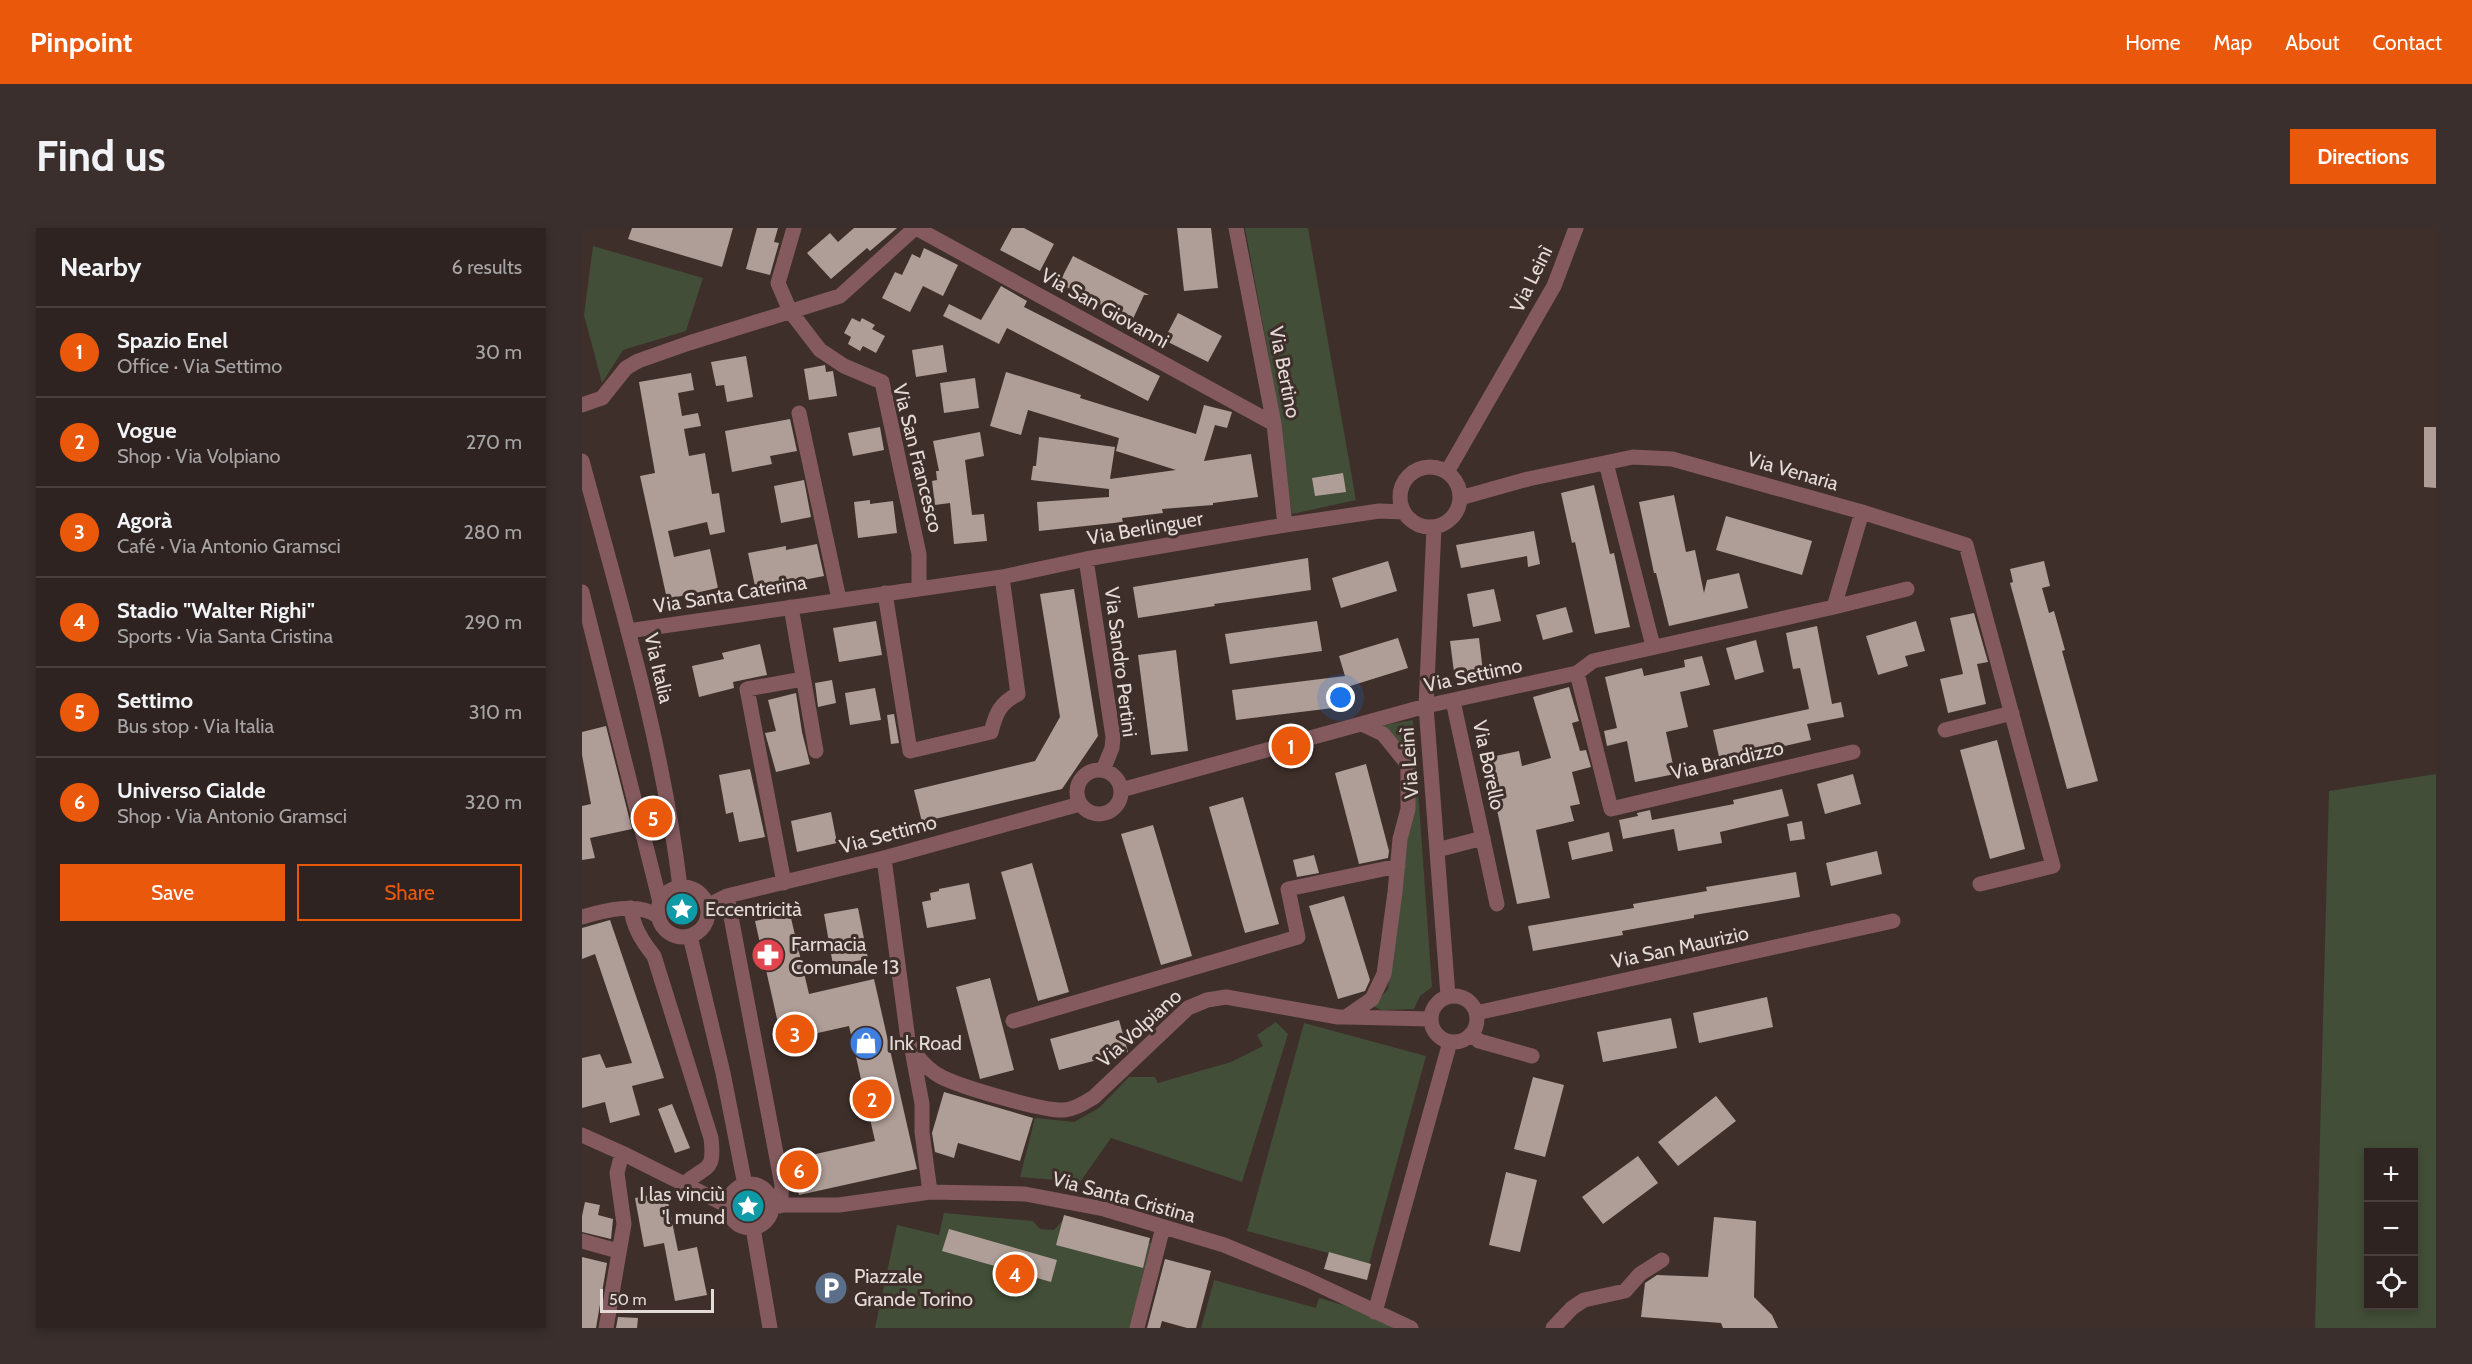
<!DOCTYPE html>
<html lang="en">
<head>
<meta charset="utf-8">
<style>
	body { margin:0; font-family:Cabin,sans-serif; background:#3a2f2d; color:#f1f3f6 }
	.controls { position:absolute; right:18px; bottom:18px; display:grid; overflow:hidden; border-radius:0px; box-shadow:0 3px 9px #0003 }
	.controls button { width:54px; height:54px; display:grid; place-items:center; padding:0; border:0; border-bottom:2px solid #49403e; background:#2e2320; color:#f1f3f6; font:30px sans-serif }
	.scale { position:absolute; left:18px; bottom:15px; width:114px; box-sizing:border-box; padding-left:6px; border:3px solid #e4dbd7; border-top:0; font-size:16px; line-height:21px; white-space:nowrap; color:#e4dbd7; -webkit-text-stroke:4px #3e2f2a; paint-order:stroke }
	.you { position:absolute; left:759px; top:470px; width:21px; height:21px; margin:-15px; border:4px solid #fff; border-radius:50%; background:#1a73e8; box-shadow:0 0 0 9px #1a73e833 }
	.badge { display:grid; place-items:center; width:39px; height:39px; border-radius:50%; background:#ea580c; color:#fff; font-size:20px; font-weight:700 }
	.pin { position:absolute; translate:-50% -50%; border:3px solid #fff; box-shadow:0 2px 6px #0006 }
	.list { margin:0; padding:0; list-style:none }
	h2 { display:flex; justify-content:space-between; align-items:center; height:78px; margin:0; padding:0 24px; font-size:26px }
	h2 small { font-size:20px; font-weight:400; color:#a7a4a5 }
	.list li { display:grid; grid-template-columns:39px 1fr auto; gap:18px; align-items:center; box-sizing:border-box; height:90px; padding:0 24px; border-top:2px solid #49403e }
	.list b { display:block; font-size:22px; white-space:nowrap }
	.list p { margin:0; font-size:20px; white-space:nowrap; color:#a7a4a5 }
	.list em { font-size:20px; font-style:normal; color:#a7a4a5 }
	.actions { display:flex; gap:12px; padding:18px 24px }
	.actions a { flex:1; padding:14px 0; border:2px solid #ea580c; border-radius:0px; text-align:center; font-size:21px; color:#ea580c }
	.actions .main { background:#ea580c; color:#fff }
	.icon { flex:none; width:33px; height:33px; fill:none; stroke:currentColor; stroke-width:2; stroke-linecap:round; stroke-linejoin:round }
	.map { position:relative; flex:none; width:1854px; height:1100px; overflow:hidden; border-radius:0px }
	header { display:flex; align-items:center; gap:36px; box-sizing:border-box; height:84px; padding:0 30px; background:#ea580c; color:#fff }
	header strong { font-size:28px }
	nav { display:flex; gap:33px; margin-inline-start:auto; font-size:21px }
	.intro { display:flex; align-items:center; justify-content:space-between; box-sizing:border-box; height:144px; padding:0 36px }
	h1 { margin:0; font-size:42px }
	.button { padding:15px 27px; border-radius:0px; background:#ea580c; color:#fff; font-size:21px; font-weight:700 }
	main { display:flex; gap:36px; padding:0 36px }
	aside { flex:1; background:#2e2320; border-radius:0px; box-shadow:0 3px 9px #0003 }
	.map>svg:first-child { display:block }
</style>
</head>
<body>
<header>
<strong>Pinpoint</strong>
<nav><a>Home</a><a>Map</a><a>About</a><a>Contact</a></nav>
</header>
<div class="intro"><h1>Find us</h1><a class="button">Directions</a></div>
<main>
<aside>
<h2>Nearby<small>6 results</small></h2>
<ul class="list">
<li><span class="badge">1</span><div><b>Spazio Enel</b><p>Office · Via Settimo</p></div><em>30 m</em></li>
<li><span class="badge">2</span><div><b>Vogue</b><p>Shop · Via Volpiano</p></div><em>270 m</em></li>
<li><span class="badge">3</span><div><b>Agorà</b><p>Café · Via Antonio Gramsci</p></div><em>280 m</em></li>
<li><span class="badge">4</span><div><b>Stadio &quot;Walter Righi&quot;</b><p>Sports · Via Santa Cristina</p></div><em>290 m</em></li>
<li><span class="badge">5</span><div><b>Settimo</b><p>Bus stop · Via Italia</p></div><em>310 m</em></li>
<li><span class="badge">6</span><div><b>Universo Cialde</b><p>Shop · Via Antonio Gramsci</p></div><em>320 m</em></li>
</ul>
<div class="actions"><a class="main">Save</a><a>Share</a></div>
</aside>
<div class="map">
<svg width="1854" height="1100" viewBox="0 0 1854 1100">
	<rect width="100%" height="100%" fill="#3e2f2a"/>
	<!-- green -->
	<path fill="#424e37" fill-rule="evenodd" d="M663,0H726L774,272L710,286L686,124Z
		M11,18L121,50L104,103L41,122L20,155L2,87Z
		M831,492L850,759L838,768L832,781L799,782L791,778L806,761L826,537L797,498Z
		M1854,546V1100H1733L1747,563ZM1786,924H1832V1078H1786Z
		M694,794L706,806L660,954L529,910L498,954L438,949L453,890L492,894L517,880L547,849H573L576,855L649,834L681,818L675,807Z
		M722,795L844,828L787,1036L665,1003Z
		M362,985L451,993L458,1001L472,1002L480,993L569,1015L548,1100H293L315,997L357,1007Z
		M632,1052L734,1080L737,1070L839,1100H619Z"/>
	<!-- building -->
	<path fill="#af9e97" d="M50,0H151L140,39L46,11Z
		M175,0H196L192,14L197,15L188,47L164,41Z
		M272,0H315L288,23L285,20L249,51L225,25L248,5L256,14Z
		M430,0H442L472,16L458,43L418,22Z
		M595,0H629L636,60L602,63Z
		M342,20L376,37L361,68L341,58L328,84L300,70L313,44L320,47L330,26L338,30Z
		M491,28L567,67H562L550,93L477,55Z
		M419,58L445,73L442,79L578,148L566,173L425,100L417,116L361,88L367,76L399,92Z
		M596,85L640,108L626,134L582,112Z
		M270,90L278,94L280,90L293,97L290,101L303,108L294,125L281,118L278,123L266,116L269,109L262,105Z
		M361,117L365,144L334,149L330,122Z
		M164,128L171,169L145,174L142,157L134,158L129,134Z
		M243,137L244,144L251,143L255,168L227,172L222,141Z
		M424,144L499,167L498,170L614,206L622,177L650,184L645,200L633,197L622,233L669,226L676,269L631,275V277L580,281L581,285L540,290L541,294L457,303L455,274L527,269V261L449,252L451,238H454L457,209L533,219L528,251L594,242L534,223L537,210L446,182L439,207L408,198Z
		M109,145L112,162L96,165L100,188L116,185L119,198L102,201L107,228L123,225L130,266L137,265L143,304L128,307L125,294L86,303L92,329L128,321L136,360L85,371L58,248L73,245L57,154Z
		M393,150L397,180L362,185L358,155Z
		M208,191L215,223L188,228L190,236L150,244L143,203Z
		M298,199L302,222L271,228L266,205Z
		M1842,199H1854V260L1842,259Z
		M398,204L402,228L383,232L390,287L402,286L405,313L372,316L368,275L353,277L350,253L355,252L354,243H357L351,213Z
		M761,245L764,264L733,268L730,250Z
		M222,252L229,289L199,295L192,258Z
		M1012,257L1028,326L1032,325L1048,399L1013,406L993,314L990,315L979,265Z
		M1092,267L1104,324L1113,322L1122,365L1125,352L1157,345L1166,380L1087,398L1074,345H1072L1057,274Z
		M288,272V276L311,273L315,305L276,310L272,274Z
		M1144,288L1230,313L1220,347L1134,322Z
		M952,303L958,336L946,339L945,328L879,340L874,317Z
		M235,316L242,348L206,355V351L173,358L166,325L204,318V322Z
		M726,330L729,362L632,376L633,378L556,390L551,359Z
		M806,333L815,363L759,380L750,350Z
		M1462,333L1468,358L1460,360L1467,385L1472,383L1483,422L1480,423L1516,553L1485,561L1428,355L1431,354L1428,341Z
		M492,361L516,508L480,561L340,594L332,562L453,533L478,489L458,366Z
		M912,361L919,393L891,399L885,366Z
		M984,379L991,404L961,412L954,387Z
		M1392,385L1406,434L1395,436L1404,476L1366,485L1358,451L1381,446L1368,390Z
		M294,393L300,427L257,434L251,400Z
		M735,393L740,423L648,436L643,406Z
		M1334,393L1343,423L1323,428L1326,438L1296,447L1284,408Z
		M1235,398L1250,476L1259,474L1262,489L1225,496L1229,512L1138,533L1131,502L1227,481L1218,440L1211,441L1204,405Z
		M816,410L826,440L749,464L751,480L654,492L650,462L763,448L757,428Z
		M897,410L901,444L881,447L880,443L872,444L868,413Z
		M1174,412L1182,444L1153,452L1144,420Z
		M178,416L185,447L151,454L152,460L117,469L110,438L142,431L140,425Z
		M594,422L606,523L569,527L556,427Z
		M1120,428L1128,457L1098,464L1106,499L1084,504L1093,546L1053,554L1045,513L1025,518L1022,503L1035,500L1023,449L1060,440L1062,448L1103,439L1102,432Z
		M250,452L254,475L236,479L233,455Z
		M987,459L997,493L990,495L998,523L1004,522L1009,539L990,544L998,576L988,578L992,593L954,602L968,670L935,676L904,530L937,523L940,538L969,530L951,469Z
		M293,460L299,492L268,497L263,465Z
		M214,465L220,504L228,536L194,544L183,505L194,503L186,472Z
		M312,486L317,515L309,516L305,487Z
		M24,498L50,601L8,610L13,630L0,632V578L9,576L0,527V504Z
		M1415,512L1443,621L1408,631L1378,522Z
		M784,536L807,623L806,630L777,636L753,545Z
		M168,541L183,609L157,614L151,584L144,586L137,547Z
		M1271,546L1279,576L1243,586L1235,556Z
		M1200,561L1207,588L1138,604L1140,615L1096,623L1092,601L1041,611L1037,592L1056,588L1055,585L1068,582L1070,592L1152,576L1151,572Z
		M661,569L697,696L663,705L627,579Z
		M249,584L255,615L215,624L209,593Z
		M1220,593L1223,611L1208,613L1205,596Z
		M571,597L610,728L579,737L539,606Z
		M1027,604L1031,623L990,632L986,614Z
		M1295,623L1300,646L1249,658L1244,635Z
		M732,627L737,645L715,649L711,632Z
		M450,635L487,764L456,773L419,644Z
		M1214,644L1218,669L1112,687V690L1040,703L1041,707L951,723L946,698L1052,680L1051,676L1125,663L1124,659Z
		M387,655L394,691L345,700L340,674L349,672L348,665L357,663V661Z
		M762,668L788,752L783,763L756,771L727,678Z
		M276,680L286,731L251,737L242,686Z
		M208,686L227,766L292,751L335,941L217,967L211,938L222,935L220,929L293,913L267,798L200,813L173,693Z
		M28,692L82,850L50,858L58,887L28,895L23,874L0,880V830L18,826L24,840L50,835L13,726L0,731V700Z
		M408,750L432,842L398,851L374,759Z
		M1185,769L1191,799L1117,815L1111,785Z
		M1089,790L1095,820L1021,834L1015,804Z
		M537,792L546,824L477,842L468,811Z
		M951,849L982,857L963,929L932,921Z
		M362,864L451,890L438,933L376,915L372,930L353,924L350,905Z
		M1134,868L1154,893L1096,938L1076,914Z
		M90,876L108,920L93,925L76,881Z
		M1056,928L1076,955L1021,996L1000,969Z
		M924,944L955,952L938,1024L907,1017Z
		M84,964L96,1023L115,1019L125,1067L93,1073L82,1015L62,1019L53,970Z
		M3,974L18,977L16,987L31,991L29,1011L0,1004V988Z
		M482,987L568,1010L561,1040L474,1017Z
		M1132,989L1174,993L1172,1069L1190,1087L1196,1100H1141L1139,1095L1059,1089L1063,1055L1075,1047L1126,1049Z
		M367,1001L475,1032L469,1054L360,1023Z
		M747,1024L789,1036L785,1052L742,1041Z
		M0,1029L25,1035L14,1100H0Z
		M583,1031L629,1043L614,1100H605L580,1093L578,1100H565Z
		M36,1089L56,1090L55,1100H34Z"/>
	<g fill="none" stroke-linecap="round" stroke-linejoin="round">
		<!-- minor -->
		<path stroke="#845a5e" stroke-width="15" d="M212,0L196,55L208,83L238,122L262,138L300,154L337,326V360
			M334,0L692,196
			M654,0L692,196L703,297
			M0,177L20,170L44,140L56,133L107,115L258,68L333,0
			M217,185L257,371
			M1024,235L1071,418
			M818 269a30 30 0 1 1 60 0a30 30 0 1 1-60 0Z
			M865,244L972,58L994,0
			M878,270L946,251L1051,229L1090,231L1280,284L1384,317L1471,638L1398,656
			M852,299L844,478L866,768
			M504,331L531,509L530,520L521,542
			M0,364L78,674
			M303,365L328,523L409,504C414,485 418,475 436,466L420,349
			M209,379L234,523
			M1252,379L1325,361
			M46,403L420,349L504,331L703,297L797,283L822,284
			M995,445L1029,581L1271,524
			M871,473L915,676
			M1363,502L1430,485
			M495 564a22 22 0 1 1 44 0a22 22 0 1 1-44 0Z
			M539,562L844,478L995,445L1011,433L1252,379L1280,284
			M855,622L901,610
			M302,630L326,812C331,825 343,839 356,847C374,858 461,883 482,882C493,881 502,875 512,869L606,780L625,772L644,769L756,789H764L790,771L802,746L813,664L818,611L826,581V537L801,506L780,496
			M202,655L165,461L221,451
			M145,668L200,957L198,978
			M125,678L145,668L302,630L498,576
			M49,680C51,699 60,713 72,728L129,910C133,945 125,936 102,956
			M0,689C23,682 55,674 76,688
			M849 791a23 23 0 1 1 46 0a23 23 0 1 1-46 0Z
			M894,785L1311,693
			M764,789L848,791
			M431,793L716,709L706,661L816,638
			M889,806L897,813L950,828
			M330,822L340,876V904L348,964
			M0,907L40,925L146,978
			M190,977H257L348,964L443,966L522,981L642,1017L724,1051L829,1100
			M0,1013L36,1023
			M793,1084L868,814
			M24,1100L42,996L35,945L40,925
			M555,1100L581,999
			M971,1100L990,1080L1002,1072L1043,1063L1058,1046L1080,1032"/>
		<!-- tertiary -->
		<path stroke="#845a5e" stroke-width="15" d="M0,233C38,373 81,515 98,659
			M76 684a25 25 0 1 1 50 0a25 25 0 1 1-50 0Z
			M108,708L141,845L163,957
			M146 978a22 22 0 1 1 44 0a22 22 0 1 1-44 0Z
			M171,1000L188,1100"/>
	</g>
	<!-- icons -->
	<defs>
		<g id="sight-disc" transform="scale(1.725)"><circle r="9.5" fill="#0f9aa8" stroke="#3e2f2a"/><path d="M0-6L1.8-2.2L6-1.7L2.9 1.2L3.7 5.4L0 3.3L-3.7 5.4L-2.9 1.2L-6-1.7L-1.8-2.2Z" fill="#fff"/></g>
		<g id="pharmacy-disc" transform="scale(1.725)"><circle r="9.5" fill="#e0444e" stroke="#3e2f2a"/><path d="M-2-6h4v4h4v4h-4v4h-4v-4h-4v-4h4Z" fill="#fff"/></g>
		<g id="shop-disc" transform="scale(1.725)"><circle r="9.5" fill="#3f7fe0" stroke="#3e2f2a"/><path d="M-5-2.5h2.3a2.7 3.5 0 0 1 5.4 0H5L5.5 6h-11ZM-1.5-2.5h3a1.5 2.3 0 0 0-3 0Z" fill="#fff"/></g>
		<g id="parking-disc" transform="scale(1.725)"><circle r="9.5" fill="#5c6f8a" stroke="#3e2f2a"/><path d="M-3.5-5.5H1a3.5 3.5 0 0 1 0 7H-1V5.5H-3.5ZM-1-3.4V-.6H.8a1.4 1.4 0 0 0 0-2.8Z" fill="#fff"/></g>
	</defs>
	<g fill-rule="evenodd">
		<use href="#sight-disc" x="100" y="681"/>
		<use href="#pharmacy-disc" x="186" y="727"/>
		<use href="#shop-disc" x="284" y="815"/>
		<use href="#sight-disc" x="166" y="978"/>
		<use href="#parking-disc" x="249" y="1060"/>
	</g>
	<g text-anchor="middle" dominant-baseline="central" stroke-width="6" stroke-linejoin="round" paint-order="stroke">
		<!-- street labels -->
		<g font-size="20" fill="#e4dbd7" stroke="#3e2f2a">
			<text transform="translate(949 51) rotate(-64)">Via Leinì</text>
			<text transform="translate(523 80) rotate(29)">Via San Giovanni</text>
			<text transform="translate(703 144) rotate(79)">Via Bertino</text>
			<text transform="translate(336 230) rotate(76)">Via San Francesco</text>
			<text transform="translate(1211 243) rotate(16)">Via Venaria</text>
			<text transform="translate(563 300) rotate(-10)">Via Berlinguer</text>
			<text transform="translate(148 366) rotate(-9)">Via Santa Caterina</text>
			<text transform="translate(539 434) rotate(83)">Via Sandro Pertini</text>
			<text transform="translate(77 440) rotate(77)">Via Italia</text>
			<text transform="translate(891 447) rotate(-12)">Via Settimo</text>
			<text transform="translate(1145 532) rotate(-13)">Via Brandizzo</text>
			<text transform="translate(827 535) rotate(-94)">Via Leinì</text>
			<text transform="translate(907 537) rotate(78)">Via Borello</text>
			<text transform="translate(306 606) rotate(-15)">Via Settimo</text>
			<text transform="translate(1098 719) rotate(-12)">Via San Maurizio</text>
			<text transform="translate(557 800) rotate(-42)">Via Volpiano</text>
			<text transform="translate(542 969) rotate(15)">Via Santa Cristina</text>
		</g>
		<!-- poi labels -->
		<g font-size="20" fill="#e4dbd7" stroke="#3e2f2a" text-anchor="start">
			<text x="123" y="681">Eccentricità</text>
			<text x="209" y="716">Farmacia<tspan x="209" dy="23">Comunale 13</tspan></text>
			<text x="307" y="815">Ink Road</text>
			<text x="143" y="966" text-anchor="end">I las vinciù<tspan x="143" dy="23">'l mund</tspan></text>
			<text x="272" y="1048">Piazzale<tspan x="272" dy="23">Grande Torino</tspan></text>
		</g>
	</g>
</svg>
<div class="controls">
<button>+</button>
<button>−</button>
<button><svg class="icon" aria-label="locate" viewBox="0 0 24 24"><circle cx="12" cy="12" r="6"/><path d="M12 2v4M12 18v4M2 12h4M18 12h4"/></svg></button>
</div>
<div class="scale">50 m</div>
<div class="you"></div>
<div class="pin badge" style="left:709px;top:518px">1</div>
<div class="pin badge" style="left:290px;top:871px">2</div>
<div class="pin badge" style="left:213px;top:806px">3</div>
<div class="pin badge" style="left:433px;top:1046px">4</div>
<div class="pin badge" style="left:71px;top:590px">5</div>
<div class="pin badge" style="left:217px;top:942px">6</div>
</div>
</main>
</body>
</html>
